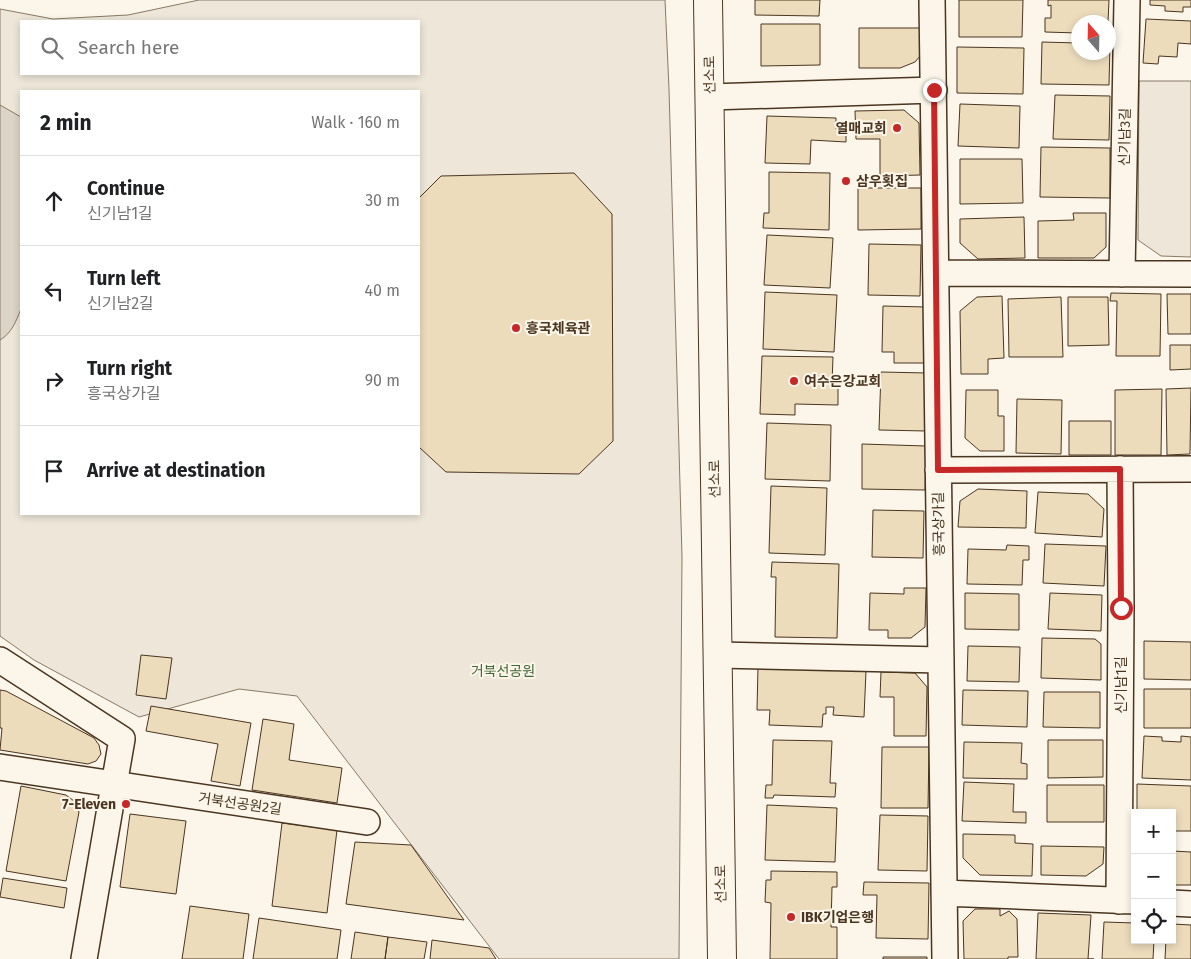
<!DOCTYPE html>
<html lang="en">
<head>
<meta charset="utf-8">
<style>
	body { margin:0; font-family:"Fira Sans","Noto Sans KR",sans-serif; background:#f2f2f2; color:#202124 }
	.controls { position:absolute; right:15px; bottom:15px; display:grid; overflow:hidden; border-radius:0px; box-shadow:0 2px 8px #0003 }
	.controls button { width:45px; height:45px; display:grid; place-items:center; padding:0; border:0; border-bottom:1px solid #e0e0e0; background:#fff; color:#202124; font:25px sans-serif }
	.compass { position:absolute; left:1071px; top:15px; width:45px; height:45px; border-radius:50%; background:#fff; box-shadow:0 2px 8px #0003; rotate:340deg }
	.stop { position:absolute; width:15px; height:15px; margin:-11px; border:4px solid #c62828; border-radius:50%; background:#fff }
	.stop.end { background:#c62828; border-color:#fff; box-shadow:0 1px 5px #0008 }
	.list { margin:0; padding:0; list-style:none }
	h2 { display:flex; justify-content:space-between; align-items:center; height:65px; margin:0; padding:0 20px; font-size:21px }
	h2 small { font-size:16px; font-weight:400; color:#757577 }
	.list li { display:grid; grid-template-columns:32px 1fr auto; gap:15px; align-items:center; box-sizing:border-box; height:90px; padding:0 20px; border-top:1px solid #e0e0e0 }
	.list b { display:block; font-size:19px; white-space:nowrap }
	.list p { margin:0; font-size:16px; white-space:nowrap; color:#757577 }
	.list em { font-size:16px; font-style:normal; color:#757577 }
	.icon { flex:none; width:28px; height:28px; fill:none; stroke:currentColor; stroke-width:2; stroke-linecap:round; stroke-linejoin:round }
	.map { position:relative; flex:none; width:1191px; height:959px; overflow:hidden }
	.search { position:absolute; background:#fff; box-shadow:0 2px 8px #0003; left:20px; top:20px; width:400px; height:55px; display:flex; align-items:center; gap:12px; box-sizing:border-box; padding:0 18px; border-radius:0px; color:#757577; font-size:19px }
	.panel { position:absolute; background:#fff; box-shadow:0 2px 8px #0003; left:20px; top:90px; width:400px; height:425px; border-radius:0px }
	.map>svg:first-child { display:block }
</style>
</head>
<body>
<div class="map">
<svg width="1191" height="959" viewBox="0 0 1191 959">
	<rect width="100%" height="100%" fill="#fbf6e9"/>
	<!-- green -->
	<path fill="#ede6d9" stroke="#887966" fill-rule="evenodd" d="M199,0H665L669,89L682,557L679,959H499L297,696L239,689L139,717L34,660L0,636V9L53,19L128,15ZM21,21H419V74H21ZM21,91H419V514H21Z
		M1139,81H1191V257L1161,256L1138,240Z"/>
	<!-- water -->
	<path fill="#dcd4c6" stroke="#887966" d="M0,105L21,117V309C16,321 12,333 0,340Z"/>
	<!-- building -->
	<path fill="#ecdcbc" stroke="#4a3520" d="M755,0H820L819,16L755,15Z
		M959,0H1023L1022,37H959Z
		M1048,0H1109L1108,22H1078V33L1045,32V18H1051V5L1048,6Z
		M1150,0H1191V7H1183V12L1165,11V6L1150,5Z
		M1146,19L1191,21V44L1178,43L1177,57L1159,56L1158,64L1143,63Z
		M761,24H820V65L761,66Z
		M859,28H923L921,55L915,62L900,68H859Z
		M1042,42L1078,43V52H1108V44H1110L1109,85L1041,84Z
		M957,47L1024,48L1023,94L957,93Z
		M1055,95L1110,96L1109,140L1053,139Z
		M960,104L1020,106L1019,148L958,146Z
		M904,110L919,123L920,175L880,176V139H856L855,111Z
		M767,116L836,118V129L846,128V142L811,140L810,164L765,163Z
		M1041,147L1110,148V198L1040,197Z
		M960,159H1022L1023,203L960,204Z
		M769,172L830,173L829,230L763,228L764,213H769Z
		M574,173L612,214L613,441L579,474L446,472L419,447V198L441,176Z
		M858,188H921V229L858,230Z
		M1073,213H1106V247L1094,258H1038V221L1074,220Z
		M1024,217L1025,258L978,259L960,243V219Z
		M767,235L833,238L830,288L764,285Z
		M869,244L921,245L920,296L868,295Z
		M765,292L837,295L834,352L763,349Z
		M1111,293L1161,294L1160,356H1116L1117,301H1110Z
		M1167,294H1191V334H1168Z
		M1002,296L1004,358L988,359V374H961L960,311L977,297Z
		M1061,297L1063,357H1009L1008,299Z
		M1068,297H1108L1109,345L1068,346Z
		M883,306L927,307L926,363H894V352H882Z
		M1170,345H1191V369L1170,370Z
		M762,356L833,357L832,384L838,383V405L795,404V415L760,414Z
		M881,372L927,373L926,431L879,430Z
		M1191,388L1190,454L1167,455L1166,389Z
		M1162,389L1161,455H1115V390Z
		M966,390H998V416H1004V451H980L965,438Z
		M1017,399L1062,400L1061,454L1016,453Z
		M1069,421H1111V455H1069Z
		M767,423L831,425L830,481L765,479Z
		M862,444L926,446L925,490L862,489Z
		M771,486L827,488L825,555L769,553Z
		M978,489L1027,491L1026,528L958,527L960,501Z
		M1038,492L1088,494L1104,509L1102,537L1035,533Z
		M873,510L924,511L923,558L872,557Z
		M1045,544L1106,546L1104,586L1043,583Z
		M1007,545L1029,546V560H1023L1022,585L967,584L968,549L1006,550Z
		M772,562L839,564L837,638L775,637L776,577H771Z
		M904,588H926L925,627L911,638H888V630H869L870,593L904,594Z
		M965,593L1019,594V630L965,629Z
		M1050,593L1102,595L1101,631L1048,629Z
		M1042,638L1095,639L1101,644V680L1041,678Z
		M1144,641L1191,642V680L1144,679Z
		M968,646L1020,647L1019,682L967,681Z
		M141,655L172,658L166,699L136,695Z
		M758,667L866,671L864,717L833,715L834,707H826V714H823L822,727L769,725L770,710H757Z
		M881,672L915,673L927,687L926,736H894V697H880Z
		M1144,689H1191V728H1144Z
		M0,690L6,691L94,738L99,745L101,754L96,761L88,764L0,750L2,728H0Z
		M963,690L1028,691L1027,727L962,725Z
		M1044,692H1100V728L1043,727Z
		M151,706L251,723L240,786L211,781L218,744L146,731Z
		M263,719L294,724L289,760L342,768L337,803L252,790Z
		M1144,736L1162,737V741L1181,742V736L1191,737V780L1142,778Z
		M773,740L832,741L830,783H836L835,797L774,795L773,798H765L766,785H772Z
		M1048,740H1103V777L1048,778Z
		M964,742L1022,743L1021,763L1027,764V779L963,778Z
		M882,747H929L928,808H881Z
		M964,782L1014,784L1013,812H1026V823L962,821Z
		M1137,784L1191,786V831H1172V813H1137Z
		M1047,785H1104V822H1047Z
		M21,786L66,795L74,801L79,812L66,881L6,871Z
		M767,805L837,808L835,862L765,860Z
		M130,814L186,821L176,894L120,887Z
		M880,815L928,816L927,871L878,870Z
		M282,823L337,830L327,913L272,906Z
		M963,834L1015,835V843L1033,844L1032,876L980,875L963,858Z
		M355,842L411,845L464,920L346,904Z
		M1041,846L1104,847L1103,864L1086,876L1041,875Z
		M1172,851L1191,852V885H1172Z
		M771,871L837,872V887H832L831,927H837V959H770L771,903L765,902L766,880H771Z
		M3,878L67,888L64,908L0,897Z
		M864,882L929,883L928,939L876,938L877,895H863Z
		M190,906L249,914L243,959H182Z
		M975,909H1000V916L1009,911L1017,919L1018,957H1008V959H964L963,921Z
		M1038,913L1091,915L1088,959H1094H1036Z
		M259,918L341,930L337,959H253Z
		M1104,922L1135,923V940H1154L1153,959H1102Z
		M1172,924L1191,925V959H1165L1166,940H1172Z
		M355,932L388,937L385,959H351Z
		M388,937L427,942L424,959H385Z
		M432,940L489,948L496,959H430Z
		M883,957H927V959H883Z"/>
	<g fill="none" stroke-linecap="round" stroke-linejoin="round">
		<!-- minor casing -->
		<g stroke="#4a3520" stroke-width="28">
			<path id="minor" d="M932,0L945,959
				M710,97L934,90
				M936,273L1191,274
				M1122,274L1127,0
				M938,470L1191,469
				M718,655L941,660
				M0,660L122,739L84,959
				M0,767L367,822
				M944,893L1135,901
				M1119,901L1121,608L1120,469
				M1172,903L1191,904"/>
		</g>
		<!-- tertiary casing -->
		<g stroke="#4a3520" stroke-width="30">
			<path id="tertiary" d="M708,0L722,959"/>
		</g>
		<!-- minor -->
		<use href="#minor" stroke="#fbf6e9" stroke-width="25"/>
		<!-- tertiary -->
		<use href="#tertiary" stroke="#fbf6e9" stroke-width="28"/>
	</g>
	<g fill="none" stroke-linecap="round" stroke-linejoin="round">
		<!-- route -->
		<path stroke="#c62828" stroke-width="6" d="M934,90L938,470L1120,469L1121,608"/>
	</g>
	<!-- markers -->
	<g fill="#c62828" stroke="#fbf6e9" stroke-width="2">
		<circle cx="897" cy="128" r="5"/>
		<circle cx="846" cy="181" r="5"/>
		<circle cx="516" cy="328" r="5"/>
		<circle cx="794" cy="381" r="5"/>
		<circle cx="126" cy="804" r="5"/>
		<circle cx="791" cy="917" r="5"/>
	</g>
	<g text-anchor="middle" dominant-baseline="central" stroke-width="4" stroke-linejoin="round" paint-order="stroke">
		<!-- street labels -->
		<g font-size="14" fill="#4a3520" stroke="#fbf6e9">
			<text transform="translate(710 75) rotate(-91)">선소로</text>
			<text transform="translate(1125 137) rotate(-89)">신기남3길</text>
			<text transform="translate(715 479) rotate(-91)">선소로</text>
			<text transform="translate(939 524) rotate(-91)">흥국상가길</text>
			<text transform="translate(1121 685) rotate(-90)">신기남1길</text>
			<text transform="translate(240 804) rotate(8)">거북선공원2길</text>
			<text transform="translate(721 884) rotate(-91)">선소로</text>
		</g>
		<!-- poi labels -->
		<g font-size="14" font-weight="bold" fill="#4a3520" stroke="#fbf6e9" text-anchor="start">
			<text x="887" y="128" text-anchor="end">열매교회</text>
			<text x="856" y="181">삼우횟집</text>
			<text x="526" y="328">흥국체육관</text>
			<text x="804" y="381">여수은강교회</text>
			<text x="116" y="804" text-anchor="end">7-Eleven</text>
			<text x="801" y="917">IBK기업은행</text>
		</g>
		<!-- park labels -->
		<g font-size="14" fill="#436837" stroke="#fbf6e9">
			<text x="503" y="671">거북선공원</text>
		</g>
	</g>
</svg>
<div class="controls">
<button>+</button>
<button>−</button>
<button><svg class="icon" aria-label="locate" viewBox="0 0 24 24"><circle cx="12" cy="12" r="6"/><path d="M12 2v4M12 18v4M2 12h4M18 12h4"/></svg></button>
</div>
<svg class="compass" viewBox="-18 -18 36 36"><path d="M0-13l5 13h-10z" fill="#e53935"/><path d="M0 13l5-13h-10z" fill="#757577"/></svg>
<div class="stop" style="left:1121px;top:608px"></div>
<div class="stop end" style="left:934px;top:90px"></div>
<div class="search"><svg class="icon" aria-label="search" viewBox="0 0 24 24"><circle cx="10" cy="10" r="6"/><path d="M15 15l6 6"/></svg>Search here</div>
<section class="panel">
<h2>2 min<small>Walk · 160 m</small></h2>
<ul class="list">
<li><svg class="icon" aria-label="ahead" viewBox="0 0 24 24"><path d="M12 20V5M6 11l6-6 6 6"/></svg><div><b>Continue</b><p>신기남1길</p></div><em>30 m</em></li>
<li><svg class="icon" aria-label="left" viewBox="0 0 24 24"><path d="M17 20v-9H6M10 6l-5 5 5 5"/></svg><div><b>Turn left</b><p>신기남2길</p></div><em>40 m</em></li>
<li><svg class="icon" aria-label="right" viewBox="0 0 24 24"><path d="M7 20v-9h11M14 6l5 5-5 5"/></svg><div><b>Turn right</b><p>흥국상가길</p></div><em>90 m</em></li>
<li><svg class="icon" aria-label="arrive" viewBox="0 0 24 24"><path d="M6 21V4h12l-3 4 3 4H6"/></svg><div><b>Arrive at destination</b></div></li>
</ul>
</section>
</div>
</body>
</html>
